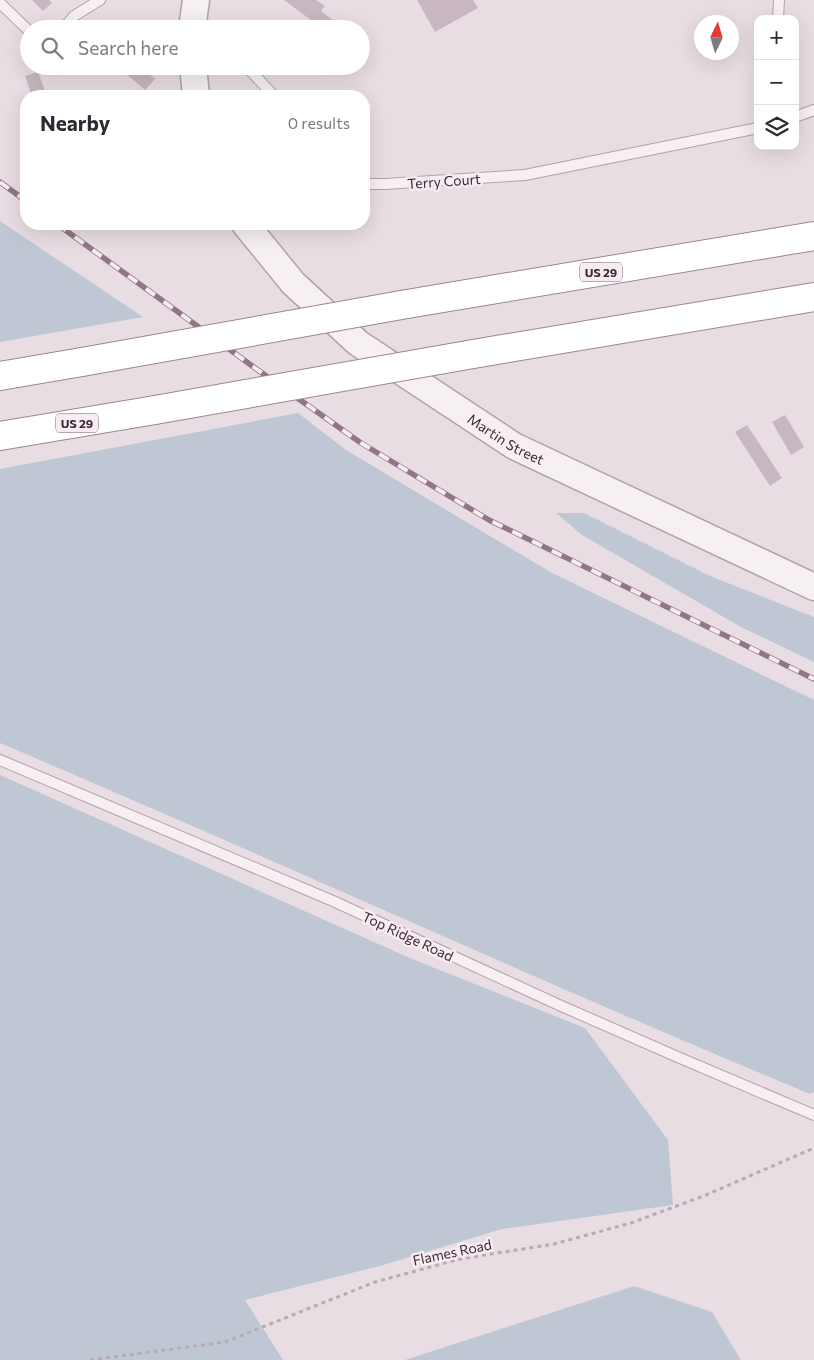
<!DOCTYPE html>
<html lang="en">
<head>
<meta charset="utf-8">
<style>
	body { margin:0; font-family:Commissioner,sans-serif; background:#f2f2f3; color:#2b2b33 }
	.controls { position:absolute; right:15px; top:15px; display:grid; overflow:hidden; border-radius:10px; box-shadow:0 5px 20px #0002 }
	.controls button { width:45px; height:45px; display:grid; place-items:center; padding:0; border:0; border-bottom:1px solid #e1e1e2; background:#fff; color:#2b2b33; font:25px sans-serif }
	.compass { position:absolute; left:694px; top:15px; width:45px; height:45px; border-radius:50%; background:#fff; box-shadow:0 5px 20px #0002; rotate:5deg }
	.list { margin:0; padding:0; list-style:none }
	h2 { display:flex; justify-content:space-between; align-items:center; height:65px; margin:0; padding:0 20px; font-size:21px }
	h2 small { font-size:16px; font-weight:400; color:#7c7c81 }
	.icon { flex:none; width:28px; height:28px; fill:none; stroke:currentColor; stroke-width:2; stroke-linecap:round; stroke-linejoin:round }
	.map { position:relative; flex:none; width:814px; height:1360px; overflow:hidden }
	.search { position:absolute; background:#fff; box-shadow:0 5px 20px #0002; left:20px; top:20px; width:350px; height:55px; display:flex; align-items:center; gap:12px; box-sizing:border-box; padding:0 18px; border-radius:28px; color:#7c7c81; font-size:19px }
	.panel { position:absolute; background:#fff; box-shadow:0 5px 20px #0002; left:20px; top:90px; width:350px; height:140px; border-radius:20px }
	.map>svg:first-child { display:block }
</style>
</head>
<body>
<div class="map">
<svg width="814" height="1360" viewBox="0 0 814 1360">
	<rect width="100%" height="100%" fill="#e8dde3"/>
	<!-- green -->
	<path fill="#bec7d3" d="M0,221L143,317L0,342Z
		M298,413L346,450L552,573L814,700V1092L810,1094C538,981 271,858 0,743V469Z
		M556,513H584L710,576L814,617V662L741,627L582,535Z
		M0,775L412,959L585,1028L668,1140L673,1205L502,1229L383,1265L245,1300L283,1360H0Z
		M634,1286L712,1312L741,1360H405Z"/>
	<!-- building -->
	<path fill="#c8b7c1" d="M32,0H49L52,3L43,11Z
		M284,0H316L325,6L321,11L341,26L338,29H323Z
		M417,0H473L478,8L435,32Z
		M117,66H140L155,79L145,90Z
		M38,72L47,96H32L25,76Z
		M785,415L804,447L791,455L772,422Z
		M747,425L782,478L770,486L735,432Z"/>
	<g fill="none" stroke-linecap="round" stroke-linejoin="round">
		<!-- service casing -->
		<g stroke="#b2a2ab" stroke-width="12">
			<path id="service" d="M0,3L29,31
				M778,19L779,0
				M63,29L74,16L100,0
				M246,66L274,96
				M795,117L814,110
				M364,184H385L525,175L758,128
				M0,760L333,901L559,1005L680,1058L814,1115"/>
		</g>
		<!-- tertiary casing -->
		<g stroke="#b2a2ab" stroke-width="29">
			<g id="tertiary">
				<path d="M192,29L196,0"/>
				<path d="M193,66L196,96"/>
				<path id="s1" d="M245,224L293,283L358,343L514,446L814,587"/>
			</g>
		</g>
		<!-- motorway casing -->
		<g stroke="#a08494" stroke-width="30">
			<path id="motorway" d="M407,304L814,236
				M479,353L814,297
				M0,376L82,362
				M0,436L155,410"/>
		</g>
		<!-- path -->
		<path stroke="#b8abb2" stroke-width="3" stroke-dasharray="4 4" stroke-linecap="butt" d="M90,1360L225,1342L375,1282L460,1259L554,1244L631,1223L706,1195L814,1148"/>
		<!-- service -->
		<use href="#service" stroke="#f6f0f3" stroke-width="10"/>
		<!-- tertiary -->
		<use href="#tertiary" stroke="#f6f0f3" stroke-width="26"/>
		<!-- motorway -->
		<use href="#motorway" stroke="#fff" stroke-width="28"/>
		<!-- rail casing -->
		<g stroke="#937686" stroke-width="5.5">
			<path id="rail" d="M0,182L26,201
				M57,224L255,368L361,443L489,520L814,679"/>
		</g>
		<!-- rail -->
		<use href="#rail" stroke="#f6edf2" stroke-width="4" stroke-dasharray="11" stroke-linecap="butt"/>
		<!-- motorway-bridge casing -->
		<g stroke="#a08494" stroke-width="30" stroke-linecap="butt">
			<path id="motorway-bridge" d="M82,362L407,304
				M155,410L479,353"/>
		</g>
		<!-- motorway-bridge -->
		<use href="#motorway-bridge" stroke="#fff" stroke-width="28"/>
	</g>
	<g text-anchor="middle" dominant-baseline="central" stroke-width="5" stroke-linejoin="round" paint-order="stroke">
		<!-- shield labels -->
		<g fill="#f6edf2" stroke="#77626d" stroke-width="1">
			<rect x="580" y="262.5" width="42" height="19" rx="4"/>
			<rect x="56" y="413.5" width="42" height="19" rx="4"/>
		</g>
		<g font-size="12" font-weight="bold" fill="#402634">
			<text x="601" y="272">US 29</text>
			<text x="77" y="423">US 29</text>
		</g>
		<!-- street labels -->
		<g font-size="14" fill="#402634" stroke="#f6edf2">
			<text transform="translate(444 181) rotate(-4)">Terry Court</text>
			<text stroke="none"><textPath href="#s1" startOffset="341">Martin Street</textPath></text>
			<text transform="translate(408 936) rotate(25)">Top Ridge Road</text>
			<text transform="translate(452 1252) rotate(-12)">Flames Road</text>
		</g>
	</g>
</svg>
<div class="controls">
<button>+</button>
<button>−</button>
<button><svg class="icon" aria-label="layers" viewBox="0 0 24 24"><path d="M12 4l9 5-9 5-9-5zM3 14l9 5 9-5"/></svg></button>
</div>
<svg class="compass" viewBox="-18 -18 36 36"><path d="M0-13l5 13h-10z" fill="#e53935"/><path d="M0 13l5-13h-10z" fill="#7c7c81"/></svg>
<div class="search"><svg class="icon" aria-label="search" viewBox="0 0 24 24"><circle cx="10" cy="10" r="6"/><path d="M15 15l6 6"/></svg>Search here</div>
<section class="panel">
<h2>Nearby<small>0 results</small></h2>
<ul class="list">
</ul>
</section>
</div>
</body>
</html>
